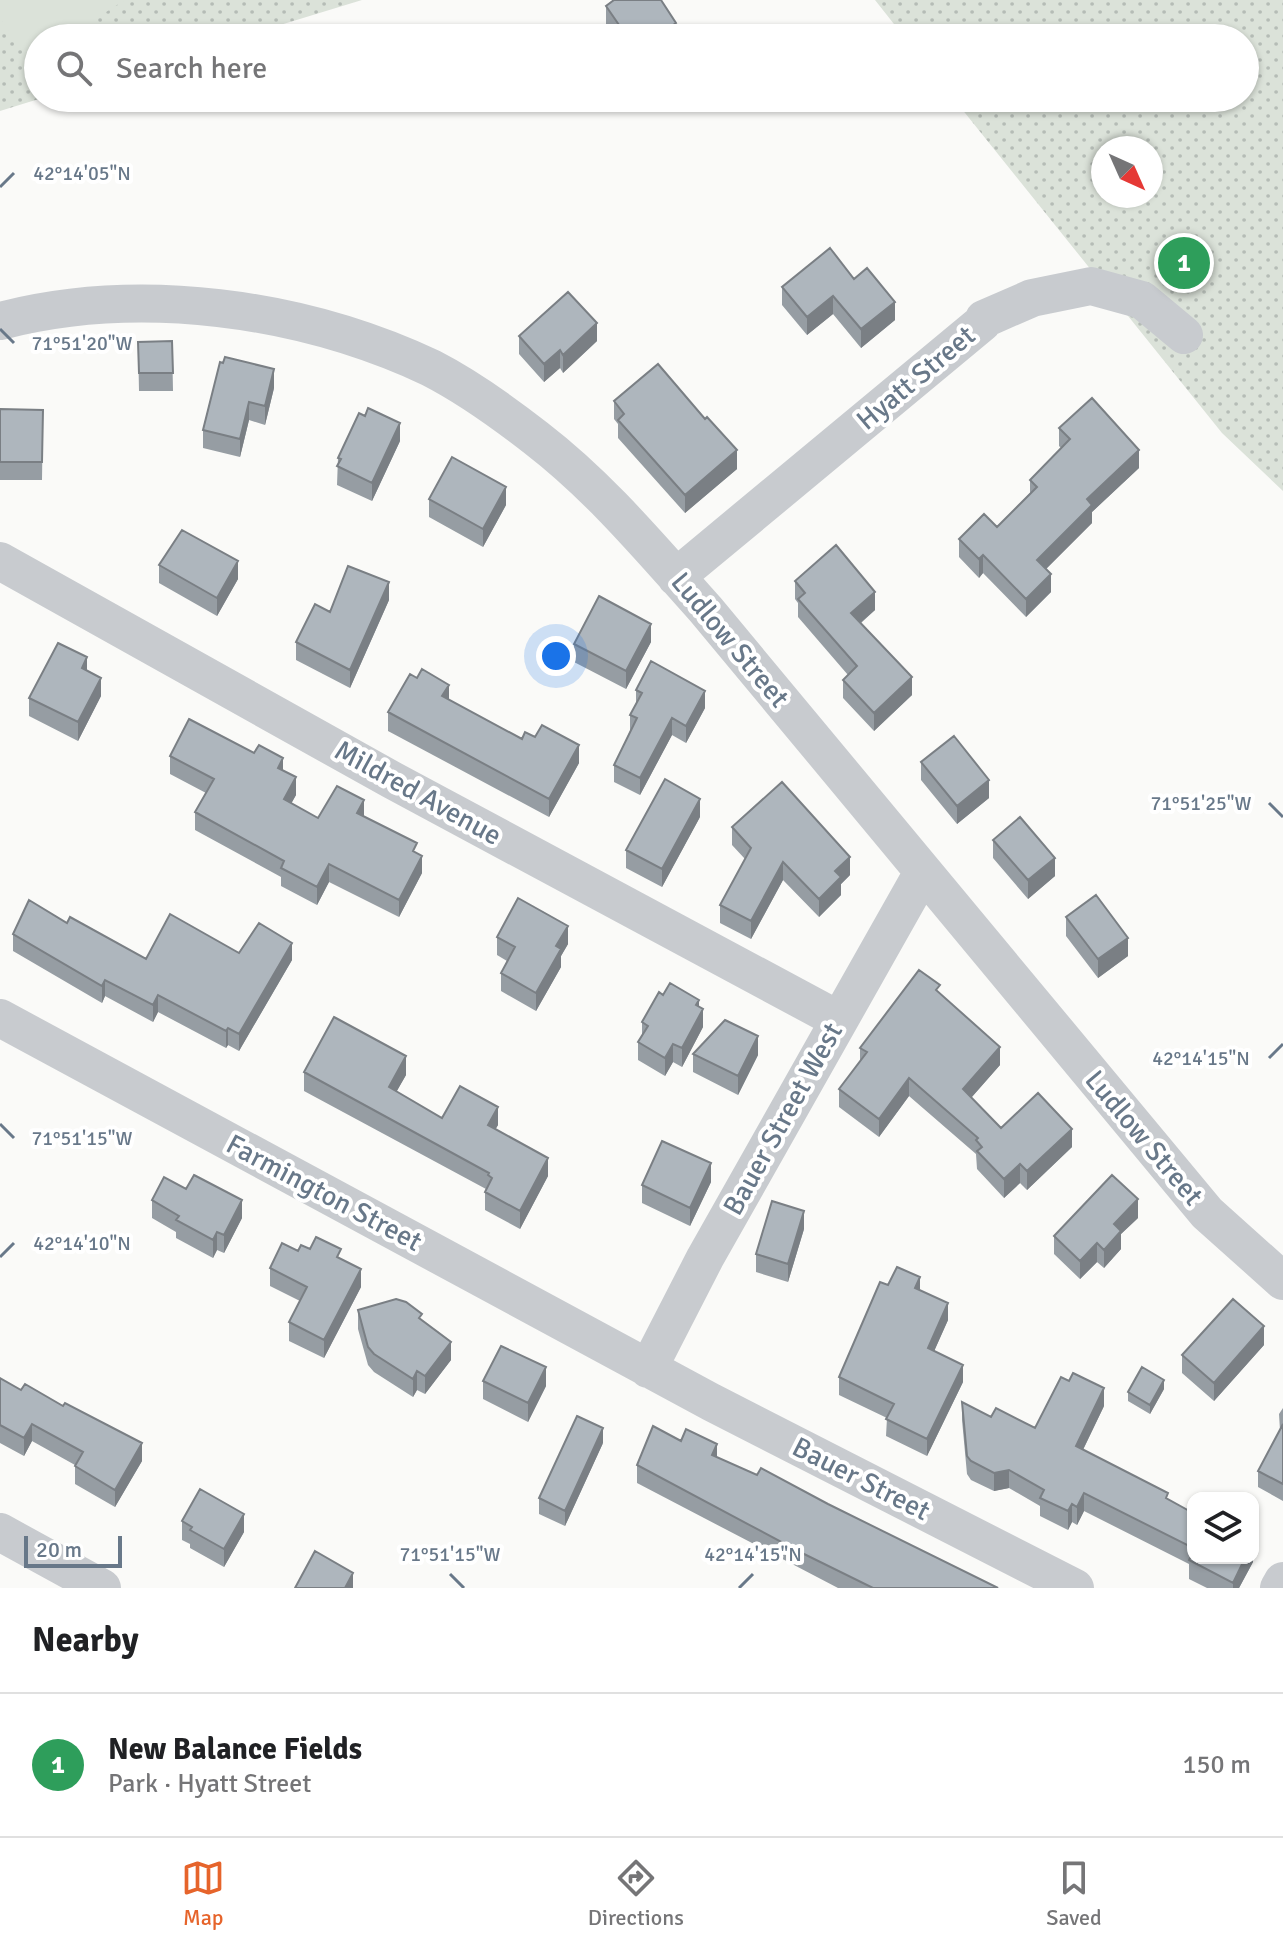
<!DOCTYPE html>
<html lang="en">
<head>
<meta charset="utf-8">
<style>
	body { margin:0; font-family:Signika,sans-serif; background:#f6f6f6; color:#202124 }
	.controls { position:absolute; right:24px; bottom:24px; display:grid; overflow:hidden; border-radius:16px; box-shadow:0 2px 6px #0004 }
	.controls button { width:72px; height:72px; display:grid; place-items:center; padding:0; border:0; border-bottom:2px solid #e0e0e0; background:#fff; color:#202124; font:40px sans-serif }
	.compass { position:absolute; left:1091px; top:136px; width:72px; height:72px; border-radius:50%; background:#fff; box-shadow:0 2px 6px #0004; rotate:135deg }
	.scale { position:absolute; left:24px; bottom:20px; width:98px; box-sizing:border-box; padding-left:8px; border:4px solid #687889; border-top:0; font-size:22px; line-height:28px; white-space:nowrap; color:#687889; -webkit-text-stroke:6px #fff; paint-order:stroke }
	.you { position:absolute; left:556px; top:656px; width:28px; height:28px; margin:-20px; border:6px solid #fff; border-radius:50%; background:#1a73e8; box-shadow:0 0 0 12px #1a73e833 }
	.badge { display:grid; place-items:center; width:52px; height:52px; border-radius:50%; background:#e6642b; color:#fff; font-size:26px; font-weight:700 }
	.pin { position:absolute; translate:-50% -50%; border:4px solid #fff; box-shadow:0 2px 8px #0006 }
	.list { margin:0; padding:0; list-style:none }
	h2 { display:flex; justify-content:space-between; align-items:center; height:104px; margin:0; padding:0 32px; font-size:34px }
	h2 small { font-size:26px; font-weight:400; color:#757577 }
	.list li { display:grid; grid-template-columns:52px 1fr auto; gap:24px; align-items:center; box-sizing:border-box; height:144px; padding:0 32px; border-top:2px solid #e0e0e0 }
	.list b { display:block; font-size:30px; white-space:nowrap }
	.list p { margin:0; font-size:26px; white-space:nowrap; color:#757577 }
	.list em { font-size:26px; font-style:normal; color:#757577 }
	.icon { flex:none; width:44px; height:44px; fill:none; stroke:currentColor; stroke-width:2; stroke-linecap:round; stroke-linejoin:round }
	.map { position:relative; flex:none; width:1283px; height:1588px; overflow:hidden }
	.search { position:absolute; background:#fff; box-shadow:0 2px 6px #0004; left:24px; right:24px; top:24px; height:88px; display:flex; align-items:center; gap:20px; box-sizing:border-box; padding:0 28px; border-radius:44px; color:#757577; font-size:30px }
	.sheet { height:248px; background:#fff }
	nav { display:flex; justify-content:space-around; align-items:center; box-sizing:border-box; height:112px; border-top:2px solid #e0e0e0; background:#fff; font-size:22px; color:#757577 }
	nav a { display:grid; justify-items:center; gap:4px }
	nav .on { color:#e6642b }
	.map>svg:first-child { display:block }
</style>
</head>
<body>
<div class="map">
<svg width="1283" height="1588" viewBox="0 0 1283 1588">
	<defs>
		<pattern id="grass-dots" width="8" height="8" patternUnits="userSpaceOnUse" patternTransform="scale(2)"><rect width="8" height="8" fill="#dbe2d9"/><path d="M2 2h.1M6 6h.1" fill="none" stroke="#b5bcb6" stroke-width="1.8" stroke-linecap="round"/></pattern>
	</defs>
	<rect width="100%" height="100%" fill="#fafaf8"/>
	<!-- grass -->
	<path fill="url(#grass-dots)" fill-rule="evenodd" d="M0,0H362L238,38H38V98H42L0,111Z
		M875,0H1283V491L1222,433L953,98H1245V38H905ZM1103,148H1151V196H1103Z"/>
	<!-- pitch -->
	<path fill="#dbe2d9" d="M0,0H125L65,38H38V55L29,61L0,18Z"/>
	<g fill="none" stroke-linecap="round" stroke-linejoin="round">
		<!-- minor -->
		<path stroke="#c8cbcf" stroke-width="38" d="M0,321C139,285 301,307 431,368C468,387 504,413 536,438C601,488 652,550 706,610L1207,1213L1283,1281
			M0,561L392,780L839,1020
			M676,577L982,323L984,319L1032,298L1091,286L1142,300L1184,335
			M0,1018L711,1402L1075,1588
			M648,1369L705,1258L923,872
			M0,1532L102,1588
			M1279,1588L1283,1581"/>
	</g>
	<!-- wall -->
	<path fill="#969da3" d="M606,6L676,38H615L606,24Z
		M854,279L895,320L861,348L833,314L807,335L782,305V287Z
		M519,336L597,341L563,373L560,368L544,382L519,354Z
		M172,341L173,391H139L138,342Z
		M274,388L265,425L249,420L240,457L203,448V430Z
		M614,401L737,469L685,513L618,438V424L614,419Z
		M0,409L43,410L42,480H0Z
		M1059,428L1139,468L1092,512V523L1046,569L1051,592L1026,617L983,573L979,578L959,557V539L997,527L1030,493V480L1061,448L1059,446Z
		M400,441L372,501L337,485L338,458Z
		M429,499L506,505L483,547L429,517Z
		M159,565L238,579L217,616L159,583Z
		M795,581L875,610L861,623L912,695L874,731L843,698V680L848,675L798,617V603L795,599Z
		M389,600L350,688L296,660V642L330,612Z
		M651,642L626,689L574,662V644Z
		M636,690L705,708L686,743L672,735L640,795L614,782V765L630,731V715L636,705Z
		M101,696L78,741L29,716V698Z
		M449,700L522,739L579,763L549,817L388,731V712Z
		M170,756L283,770L296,795L291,803L318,818L364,817L417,853L422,873L399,917L329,882L317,905L281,886V877L195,830V812L206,793L170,774Z
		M921,762L989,798L957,824L921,780Z
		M700,817L662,887L626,868V850Z
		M732,827L850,875L841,884V895L819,917L783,880L751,939L720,923V905L745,859L732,845Z
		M993,840L1055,876L1028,899L993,858Z
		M1066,917L1128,956L1098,978L1066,936Z
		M67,923L146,959L239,953L292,960L239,1051L228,1045L226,1048L158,1012L153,1022L105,996L102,1003L13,951V934Z
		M497,937L568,944L561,956V967L536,1011L501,991V973L507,961L497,955Z
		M940,994L1000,1065L971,1098L1001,1128L1072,1147L1027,1190L1020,1183L1004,1198L977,1169L976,1154L909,1096L879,1137L839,1107V1089L860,1061V1048Z
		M663,995L699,1007L703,1027L682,1067L673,1062L665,1076L638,1060V1042L642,1036V1022Z
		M693,1054L758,1055L738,1095L693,1072Z
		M304,1072L406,1075L396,1092L442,1118L498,1125L495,1129L548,1176L520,1229L485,1210V1192L486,1189L304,1091Z
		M711,1182L690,1226L642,1203V1185Z
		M152,1200L242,1218L224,1253L217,1250L213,1258L176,1238V1232L152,1218Z
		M1138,1218L1121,1234V1249L1104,1268L1097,1262L1080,1279L1054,1254V1236Z
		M804,1229L788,1282L756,1272V1254Z
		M298,1251L341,1259L361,1287L324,1358L289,1341V1322L300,1301L270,1286V1268Z
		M888,1285L920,1290L948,1320L934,1351L963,1382L927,1456L886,1436L887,1418L839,1395V1377Z
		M358,1310L422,1321L451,1360L425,1394L417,1390L413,1397L374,1372L368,1365L358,1329Z
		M1264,1345L1214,1401L1182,1373V1355Z
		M0,1378L142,1461L115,1507L75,1484V1465L32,1441L24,1456L0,1443Z
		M483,1381L546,1386L528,1422L483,1399Z
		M1164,1389L1150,1414L1128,1401V1392Z
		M962,1402L991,1417L1035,1428L1104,1406L1083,1450L1168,1500L1193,1513V1558H1253V1562L1239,1588H1207L1189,1579V1564L1084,1511L1077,1525L1072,1522L1068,1530L1040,1516V1506L1009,1488L994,1491L971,1480L967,1474L962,1420Z
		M1283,1408V1501L1258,1487V1471L1280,1430L1279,1414Z
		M681,1441L757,1475L828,1504L998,1588H838L637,1483V1465Z
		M603,1443L565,1526L539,1514V1498Z
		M182,1521L244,1532L224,1567L190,1548V1544L182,1540Z"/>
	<!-- shaded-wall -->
	<path fill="#7a7f84" d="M676,23V38H654Z
		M833,296V314L807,335V317Z
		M895,302V320L861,348V329Z
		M597,323V341L563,373V355Z
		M560,350V368L544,382V364Z
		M274,369V388L265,425V406Z
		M249,402V420L240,457V439Z
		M400,423V441L372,501V483Z
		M737,450V469L685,513V495Z
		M1139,450V468L1092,512V523L1037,578V560L1087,499Z
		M506,487V505L483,547V529Z
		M983,555V573L979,578V559Z
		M238,561V579L217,616V598Z
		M1051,574V592L1026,617V599Z
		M389,582V600L350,688V670Z
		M875,592V610L851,631V613Z
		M651,624V642L626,689V671Z
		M87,657V676L82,668Z
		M912,677V695L874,731V713Z
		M101,678V696L78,741V722Z
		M449,685V703L442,696Z
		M705,691V708L686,743V726Z
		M672,718V735L640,795V778Z
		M579,745V763L549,817V799Z
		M283,758V776L278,768Z
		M296,777V795L284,817V799Z
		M989,780V798L957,824V806Z
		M700,799V817L662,887V869Z
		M364,800V818L357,813Z
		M422,856V873L399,917V900Z
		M850,857V875L841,884V895L819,917V899L835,871Z
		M1055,858V876L1028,899V880Z
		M783,862V880L751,939V921Z
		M329,864V882L317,905V887Z
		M568,926V944L561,956V967L536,1011V993L556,946Z
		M1128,938V956L1098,978V959Z
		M292,943V960L239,1051V1034Z
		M105,980V996L102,1003V986Z
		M158,995V1012L153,1022V1005Z
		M699,1000V1016L703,1009V1027L682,1067V1048L696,1005Z
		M228,1028V1045L226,1048V1031Z
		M758,1036V1055L738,1095V1076Z
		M673,1044V1062L665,1076V1058Z
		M1000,1047V1065L963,1107V1089Z
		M406,1056V1075L389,1105V1087Z
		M909,1078V1096L879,1137V1119Z
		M498,1107V1125L488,1143V1125Z
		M1072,1129V1147L1027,1190V1171Z
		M548,1158V1176L520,1229V1211Z
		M711,1163V1182L690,1226V1208Z
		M1020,1164V1183L1004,1198V1179Z
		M1138,1199V1218L1121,1234V1249L1104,1268V1250L1114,1224Z
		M242,1200V1218L224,1253V1235Z
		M804,1211V1229L788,1282V1264Z
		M217,1232V1250L213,1258V1240Z
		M1097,1243V1262L1080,1279V1261Z
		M361,1269V1287L324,1358V1340Z
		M920,1277V1294L915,1288Z
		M948,1303V1320L928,1365V1348Z
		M1264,1326V1345L1214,1401V1383Z
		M451,1342V1360L425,1394V1376Z
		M963,1365V1382L927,1456V1439Z
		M546,1367V1386L528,1422V1403Z
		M417,1371V1390L413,1397V1379Z
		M1164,1380V1389L1150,1414V1405Z
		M1104,1388V1406L1076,1464V1446Z
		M32,1424V1441L24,1456V1438Z
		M603,1428V1443L565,1526V1511Z
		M142,1443V1461L115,1507V1490Z
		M717,1444V1462L712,1455Z
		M1009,1470V1488L994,1491V1473Z
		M1084,1493V1511L1077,1525V1507Z
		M1072,1504V1522L1068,1530V1511Z
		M244,1514V1532L224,1567V1549Z
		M1245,1558H1253V1562L1239,1588H1233V1583Z
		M353,1573V1588H345Z"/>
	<!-- building -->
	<path fill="#aeb6bd" stroke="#7a7f84" stroke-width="2" d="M614,0H661L676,23L654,38H628L606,6Z
		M830,248L854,279L867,268L895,302L861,329L833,296L807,317L782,287Z
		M568,292L597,323L563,355L560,350L544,364L519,336Z
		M172,341L173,373H139L138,342Z
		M225,357L274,369L265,406L249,402L240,439L203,430L220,362L223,363Z
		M658,364L705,419L707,417L737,450L685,495L618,420L624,414L614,401Z
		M1092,398L1139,450L1087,499L1092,505L1037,560L1051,574L1026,599L983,555L979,559L959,539L984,514L997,527L1037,487L1030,480L1070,439L1059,428Z
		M368,408L400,423L372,483L337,466L341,459L338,458L359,413L365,416Z
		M0,409L43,410L42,462H0Z
		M452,457L506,487L483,529L429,499Z
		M182,530L238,561L217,598L159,565Z
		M836,545L875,592L851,613L912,677L874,713L843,680L857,666L798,599L805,593L795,581Z
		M348,566L389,582L350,670L296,642L315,604L330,612Z
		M599,596L651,624L626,671L574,644Z
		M58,643L87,657L82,668L101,678L78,722L29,698Z
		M651,661L705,691L686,726L672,718L640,778L614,765L637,718L630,715L642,693L636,690Z
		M422,669L449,685L442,696L522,739L525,732L535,737L542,725L579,745L549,799L388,712L410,674L417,678Z
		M189,719L254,753L259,745L283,758L278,768L296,777L284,799L318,818L337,786L364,800L357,813L417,843L413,851L422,856L399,900L329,864L317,887L281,868L284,861L195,812L214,779L170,756Z
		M954,736L989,780L957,806L921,762Z
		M665,779L700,799L662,869L626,850Z
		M782,782L850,857L835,871L841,877L819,899L783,862L751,921L720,905L751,848L732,827Z
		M1020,817L1055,858L1028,880L993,840Z
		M1096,895L1128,938L1098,959L1066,917Z
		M518,898L568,926L556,946L561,949L536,993L501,973L515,947L497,937Z
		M29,900L67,923L70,917L146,959L170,914L239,953L259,923L292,943L239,1034L228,1028L226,1031L158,995L153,1005L105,980L102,986L13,934Z
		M919,970L940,985L936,990L1000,1047L963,1089L1001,1128L1038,1093L1072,1129L1027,1171L1020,1164L1004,1179L977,1151L982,1147L976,1140L978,1138L909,1078L879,1119L839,1089L867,1052L860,1048Z
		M670,983L699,1000L696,1005L703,1009L682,1048L673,1044L665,1058L638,1042L648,1026L642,1022L659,992L663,995Z
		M334,1017L406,1056L389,1087L442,1118L460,1086L498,1107L488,1125L548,1158L520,1211L485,1192L492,1178L488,1175L489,1173L304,1072Z
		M725,1020L758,1036L738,1076L693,1054Z
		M662,1141L711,1163L690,1208L642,1185Z
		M194,1175L242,1200L224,1235L217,1232L213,1240L176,1220L179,1216L152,1200L164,1177L186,1189Z
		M1112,1175L1138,1199L1114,1224L1121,1231L1104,1250L1097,1243L1080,1261L1054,1236Z
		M772,1201L804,1211L788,1264L756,1254Z
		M316,1237L341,1249L337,1257L361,1269L324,1340L289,1322L307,1287L270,1268L282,1243L298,1251L301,1245L310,1249Z
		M897,1267L920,1277L915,1288L948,1303L928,1348L963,1365L927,1439L886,1419L894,1404L839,1377L880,1282L888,1285Z
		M396,1299L406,1302L422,1314L419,1318L451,1342L425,1376L417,1371L413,1379L374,1354L368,1347L358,1310Z
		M1233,1299L1264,1326L1214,1383L1182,1355Z
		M501,1346L546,1367L528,1403L483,1381Z
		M1142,1367L1164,1380L1150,1405L1128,1392Z
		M1073,1373L1104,1388L1076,1446L1168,1493L1166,1498L1193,1513V1548L1084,1493L1077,1507L1072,1504L1068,1511L1040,1498L1044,1490L1009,1470L994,1473L971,1461L967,1456L962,1402L991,1417L996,1408L1035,1428L1061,1377L1069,1381Z
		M0,1378L21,1390L25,1384L63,1406L65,1403L142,1443L115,1490L75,1466L83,1452L32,1424L24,1438L0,1425Z
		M577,1416L603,1428L565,1511L539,1498Z
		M1283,1424V1484L1258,1471Z
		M653,1426L681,1441L686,1429L717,1444L712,1455L757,1475L761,1468L828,1504L998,1588H873L802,1553L637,1465Z
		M200,1489L244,1514L224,1549L190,1530L192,1527L182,1521Z
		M315,1551L353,1573L345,1588H295Z
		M1193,1552V1558H1245L1233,1583L1189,1560Z"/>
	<!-- ticks -->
	<path fill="none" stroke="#687889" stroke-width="3" d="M0,187L14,173M0,329L14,343M1269,803L1283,817M1269,1058L1283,1044M0,1124L14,1138M0,1257L14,1243M450,1574L464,1588M739,1588L753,1574"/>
	<g text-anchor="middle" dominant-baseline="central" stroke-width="8" stroke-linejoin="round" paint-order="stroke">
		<!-- street labels -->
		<g font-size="28" fill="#687889" stroke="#fff">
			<text transform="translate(916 378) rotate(-40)">Hyatt Street</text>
			<text transform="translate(730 640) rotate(50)">Ludlow Street</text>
			<text transform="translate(418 793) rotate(29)">Mildred Avenue</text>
			<text transform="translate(783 1119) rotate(-61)">Bauer Street West</text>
			<text transform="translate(1144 1138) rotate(50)">Ludlow Street</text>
			<text transform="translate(324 1193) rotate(28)">Farmington Street</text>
			<text transform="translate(861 1479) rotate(27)">Bauer Street</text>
		</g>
	</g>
	<g font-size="20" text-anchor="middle" fill="#687889" stroke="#fff" stroke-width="8" stroke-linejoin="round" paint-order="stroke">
		<text x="82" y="180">42°14'05"N</text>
		<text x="82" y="350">71°51'20"W</text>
		<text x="1201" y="810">71°51'25"W</text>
		<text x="1201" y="1065">42°14'15"N</text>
		<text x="82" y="1145">71°51'15"W</text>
		<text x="82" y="1250">42°14'10"N</text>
		<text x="753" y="1561">42°14'15"N</text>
		<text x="450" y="1561">71°51'15"W</text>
	</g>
</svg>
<div class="controls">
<button><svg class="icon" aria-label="layers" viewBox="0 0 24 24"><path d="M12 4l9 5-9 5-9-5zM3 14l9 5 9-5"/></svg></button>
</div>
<svg class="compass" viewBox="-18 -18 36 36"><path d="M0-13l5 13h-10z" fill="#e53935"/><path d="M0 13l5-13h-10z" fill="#757577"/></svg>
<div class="scale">20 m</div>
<div class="you"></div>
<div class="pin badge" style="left:1184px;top:263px;background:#2e9e5b">1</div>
<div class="search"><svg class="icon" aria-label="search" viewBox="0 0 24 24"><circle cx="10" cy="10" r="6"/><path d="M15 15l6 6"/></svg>Search here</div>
</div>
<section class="sheet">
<h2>Nearby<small></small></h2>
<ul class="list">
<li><span class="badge" style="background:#2e9e5b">1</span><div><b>New Balance Fields</b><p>Park · Hyatt Street</p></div><em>150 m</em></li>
</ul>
</section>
<nav>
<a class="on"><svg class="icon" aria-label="map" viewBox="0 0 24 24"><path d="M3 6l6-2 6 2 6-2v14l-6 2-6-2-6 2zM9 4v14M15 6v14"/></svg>Map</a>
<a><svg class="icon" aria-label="directions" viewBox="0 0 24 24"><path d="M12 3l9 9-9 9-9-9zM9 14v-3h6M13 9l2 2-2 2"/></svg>Directions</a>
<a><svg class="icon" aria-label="saved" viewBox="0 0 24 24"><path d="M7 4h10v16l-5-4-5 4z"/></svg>Saved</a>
</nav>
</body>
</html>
